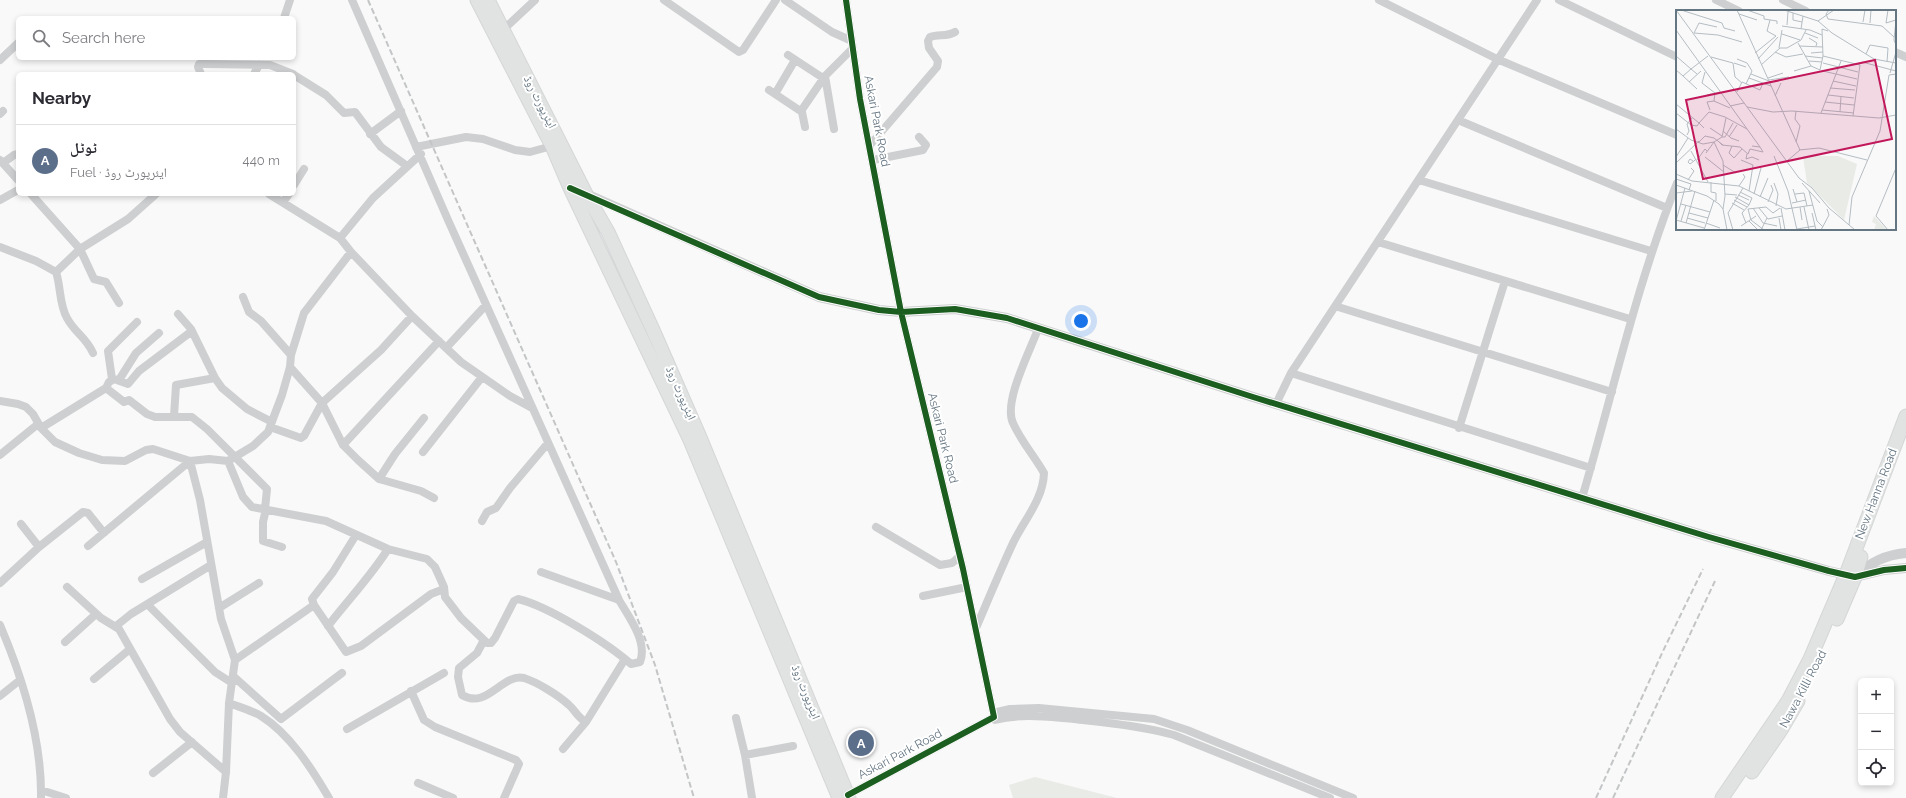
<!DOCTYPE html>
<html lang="en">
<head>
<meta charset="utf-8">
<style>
	body { margin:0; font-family:Raleway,"Noto Naskh Arabic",sans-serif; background:#f7f7f7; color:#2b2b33 }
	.controls { position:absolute; right:12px; bottom:12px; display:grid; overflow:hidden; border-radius:6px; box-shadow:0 2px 6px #0003 }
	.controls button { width:36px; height:36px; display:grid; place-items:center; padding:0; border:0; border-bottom:1px solid #e1e1e2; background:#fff; color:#2b2b33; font:20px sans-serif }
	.you { position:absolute; left:1081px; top:321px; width:14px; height:14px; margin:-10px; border:3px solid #fff; border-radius:50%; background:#1a73e8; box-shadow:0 0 0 6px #1a73e833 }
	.badge { display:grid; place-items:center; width:26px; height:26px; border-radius:50%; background:#5c6169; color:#fff; font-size:13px; font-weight:700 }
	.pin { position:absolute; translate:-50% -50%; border:2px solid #fff; box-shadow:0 1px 4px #0006 }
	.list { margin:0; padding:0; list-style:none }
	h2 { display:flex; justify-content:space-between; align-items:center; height:52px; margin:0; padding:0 16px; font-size:17px }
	h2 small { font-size:13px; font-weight:400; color:#7c7c81 }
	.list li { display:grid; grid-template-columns:26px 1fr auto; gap:12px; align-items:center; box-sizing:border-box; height:72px; padding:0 16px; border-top:1px solid #e1e1e2 }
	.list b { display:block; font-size:15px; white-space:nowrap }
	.list p { margin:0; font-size:13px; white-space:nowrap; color:#7c7c81 }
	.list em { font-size:13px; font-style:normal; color:#7c7c81 }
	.icon { flex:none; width:22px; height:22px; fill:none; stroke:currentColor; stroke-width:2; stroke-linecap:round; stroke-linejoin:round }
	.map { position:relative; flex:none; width:1906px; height:798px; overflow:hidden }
	.search { position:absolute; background:#fff; box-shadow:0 2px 6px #0003; left:16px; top:16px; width:280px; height:44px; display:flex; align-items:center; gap:10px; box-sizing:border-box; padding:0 14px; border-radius:6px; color:#7c7c81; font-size:15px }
	.panel { position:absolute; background:#fff; box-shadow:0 2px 6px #0003; left:16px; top:72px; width:280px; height:124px; border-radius:6px }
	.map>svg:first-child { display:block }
</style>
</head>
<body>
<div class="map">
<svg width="1906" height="798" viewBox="0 0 1906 798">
	<rect width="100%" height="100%" fill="#f9f9f9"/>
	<!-- green -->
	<path fill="#e8ebe6" d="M1035,777L1117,798H1013L1009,785Z"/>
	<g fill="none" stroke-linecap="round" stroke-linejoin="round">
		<!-- primary casing -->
		<g stroke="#d5d6d7" stroke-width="15">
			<path id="primary" d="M477,0L552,146L570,188L690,440L839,798
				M488,0L586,194L608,232L653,330L699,435L849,798
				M1837,619L1855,577L1861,557
				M1752,772L1781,730L1798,701
				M1722,798L1788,701L1810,659L1847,572L1906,416"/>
		</g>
		<!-- minor -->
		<path stroke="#cecfd0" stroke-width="8" d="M352,0L448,220L619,600
			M664,0L739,52L743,50L776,0
			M785,0L832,32L852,41
			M846,0L860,99L901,312L963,569L994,717L848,795
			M1379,0L1497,59L1677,135
			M1559,0L1677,57
			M1716,0L1739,11
			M1783,0L1806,11
			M284,18L290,0
			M503,30L535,0
			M1895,52L1906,57
			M788,55L823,78
			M0,60L18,43
			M201,74L198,67L199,64H204L270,65L293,74
			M254,74L259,65
			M294,75L326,95L344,113L355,112L381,147L407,166
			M825,76L834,129
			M769,90L802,112L805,127
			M775,94L795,60
			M801,111L825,76L853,48
			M0,114L3,111
			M1458,120L1667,208
			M370,134L401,111
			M870,145L937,67L938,61L929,48L928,41L930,37C939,34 947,37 955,32
			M416,147L466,137L483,139L515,150L530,152L552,146
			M0,160L18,180
			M873,160L923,150L926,145L919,137
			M3,163L14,155L18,154
			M1419,180L1651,251
			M294,185L304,169
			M31,194L80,249L128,219L156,194
			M269,194L340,238L351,252L412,316L461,362L510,396L532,408
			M0,200L18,190
			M283,202L289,194
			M340,238L373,198L421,154
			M1378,242L1630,319
			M0,247L36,261L56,272L80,249L94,279L106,282L119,303
			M56,272C61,287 59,304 67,318C74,332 86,337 93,353
			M243,297L249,312L261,321L291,355
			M1335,306L1612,392
			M178,314L191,329L215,378L222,388L247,409L272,422
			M446,348L486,305
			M290,367L322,403L343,445L358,460L379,479L421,491L434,498
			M1291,373L1591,468
			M112,379L108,351L137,322
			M119,380L136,353L159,333
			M106,388L109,382L114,379L128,384L139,371L192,331
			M0,401L18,404L26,407L33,414L41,428L55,442L79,453L102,460L125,461L146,450L153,449L190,461L209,459L228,461L253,446L268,432L282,395L290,367L291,355L304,313L351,252
			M1276,404L1291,373L1537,0
			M174,416L176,385L215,378
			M270,427L301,438L304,436L322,403L381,350L412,316
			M41,428L106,388L124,402L129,400L147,414L155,417H192L207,429L267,489L265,509
			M1459,428L1505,281
			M343,445L439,341
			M423,452L482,377
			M0,455L38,424
			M228,461L243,497L252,507L326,521L388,549L427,559L435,567L444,587L445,597L461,618L487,643H491L495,638L514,601L518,599C548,606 607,643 631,664L640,662C648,642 629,617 619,600L541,572
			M379,479L395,454L424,418
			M1582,498C1613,393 1636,286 1677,183
			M266,509L263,522V541L282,547
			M482,521L487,512L496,508L510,488L548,443
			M21,524L39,547
			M876,527L940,565L952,563L960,556
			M356,535L333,572L312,599L314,605L346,652L361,646L431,594L444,589
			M88,546L190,461L200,500L221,619L235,660L229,703L226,772L223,798
			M142,579L207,542
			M0,583L39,547L83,512L88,513L104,533
			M67,587L101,618L119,629L170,719L180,732L226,772
			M923,596L967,587
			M148,605L215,672L232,683
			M219,608L259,583
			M0,625C23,679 42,739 41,798
			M116,626L131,614L211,565
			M328,626C348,600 371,576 388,549
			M976,628C988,600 1000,571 1013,543C1024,520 1043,500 1044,473C1035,457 1021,441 1013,423C1003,402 1030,351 1038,329
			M484,640L477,653L459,668L458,677L462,695C487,710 502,673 524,678C537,682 558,695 569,705C575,710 578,718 586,722
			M65,642L96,614
			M235,660L314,605
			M233,676L281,719L342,673
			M94,679L130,649
			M411,691L424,720L435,727L516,760L519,764L504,798
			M0,696L20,680
			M229,703C239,707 251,710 261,716C290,734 312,769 329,798
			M993,713L1010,709L1039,708L1154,719L1187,730L1353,798
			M994,717L995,720C1021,713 1048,717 1074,719C1108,723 1141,726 1174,735L1330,798
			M736,718L745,755L752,798
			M347,729L444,673
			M563,749L586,722L625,659
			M745,755L793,746
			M153,773L192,742
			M418,783L453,798
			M41,790L66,798"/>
		<!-- tertiary -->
		<path stroke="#cecfd0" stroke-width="10" d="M584,193L819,297L879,310L901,312L955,309L1007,318L1253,397L1709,537L1829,571L1855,577L1884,570L1906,568
			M1856,576C1871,562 1885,555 1906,553"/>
		<!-- primary -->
		<use href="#primary" stroke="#e1e2e2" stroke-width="13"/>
		<!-- rail -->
		<path stroke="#c3c5c6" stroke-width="2" stroke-dasharray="6 3" stroke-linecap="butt" d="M368,0L616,562L655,665L694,798
			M1596,798L1663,651L1703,569
			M1613,798L1715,581"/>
		<!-- cycleway casing -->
		<g stroke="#fff" stroke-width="8">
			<path id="cycleway" d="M846,0L860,99L901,312L963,569L994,717L848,795
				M570,188L819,297L879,310L901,312L955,309L1007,318L1253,397L1709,537L1829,571L1855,577L1884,570L1906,568"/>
		</g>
		<!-- cycleway -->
		<use href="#cycleway" stroke="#1b5e20" stroke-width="6"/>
	</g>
	<g text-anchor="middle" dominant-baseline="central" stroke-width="4" stroke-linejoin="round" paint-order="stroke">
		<!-- street labels -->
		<g font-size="12" fill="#657683" stroke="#fff">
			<text transform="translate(540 102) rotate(63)">ایئرپورٹ روڈ</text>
			<text transform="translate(877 121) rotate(79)">Askari Park Road</text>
			<text transform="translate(681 393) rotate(66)">ایئرپورٹ روڈ</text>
			<text transform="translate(943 438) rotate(76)">Askari Park Road</text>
			<text transform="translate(1876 494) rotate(-69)">New Hanna Road</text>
			<text transform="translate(1803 689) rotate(-62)">Nawa Killi Road</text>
			<text transform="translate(806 692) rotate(68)">ایئرپورٹ روڈ</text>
			<text transform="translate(900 754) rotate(-28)">Askari Park Road</text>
		</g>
	</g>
	<!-- overview -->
	<g transform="translate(1676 10)">
		<rect width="220" height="220" fill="#f9f9f9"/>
		<path d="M129,146H162L181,154L168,210L131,173L127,147ZM198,206L209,218L211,220H198L200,214L196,212Z" fill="#e8ebe6"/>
		<path fill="none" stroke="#b5bdc3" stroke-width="1" d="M0,0L123,168L136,178L153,198L179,220M5,0L46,13L48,18L59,21M61,0L124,140L111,151M71,0L88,6V9L101,11V14M108,0L142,11L156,23L198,49L220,53M153,0L150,4L152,9L206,16L218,27M212,0L210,13L220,10L218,30L220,35M117,3V10L126,12M63,4L81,10M94,10L91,21L100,26M142,11L158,0M187,12L189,0M194,13L195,0M111,15L112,2M106,16L134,20L146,25M125,19L127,6M0,20L84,137M18,23L42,25L66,32M18,23L23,13L41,17M129,23L142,28M106,24L124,30M133,28L141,33L140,36M122,33L135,56L144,60L147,46L146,19L152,21M123,36L147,37M103,38L106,20M99,42L110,47L127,44M79,43L100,26M135,43L147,42M190,44L194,35L212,38L211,52M0,46L15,59L32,46M129,46L147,48M147,46L184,55L177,106M35,47L57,53L59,67L66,73M61,49L71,53L76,61L70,74M82,49L102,27M133,51L146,52M186,52L220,61M58,53L70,57M147,53L182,62M85,55L104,38H111L125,30L130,20M0,60L7,66L15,59L21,64M118,61L135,56M147,61L181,69M29,62L26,73L39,83L38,91M214,63L220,42M75,64L93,71M7,66L21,79M73,68L95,76M92,68L107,63M93,70L113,67M157,71L180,76M13,72L25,61M154,78L179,80M61,82L66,72L84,80L87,73M31,85L44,82M152,85L178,88M99,86L105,73M149,92L178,95M0,94L23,113L33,102L49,107L71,119M54,96L68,93M71,97L97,102L116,101L203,108L220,105M34,100L31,92L38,91L54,98M146,100L178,103M120,101L119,109L124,116L120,132M164,102L165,86M0,103L15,115L21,116L23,113L28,118M145,103L165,51M34,118L46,126M0,119L15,130L27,134L38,132L46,127L50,108M47,121L55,128L63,131M11,125L13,121L11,114L16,108M46,127H49L57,113M53,127L61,115M42,131L46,135L64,137L72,144L74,139L87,142M23,132L29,126L38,128L47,135M56,136L53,143L58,148L66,139M76,136L84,137L87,142M123,140L143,138L191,150M15,141L32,172M30,143L38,132L47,151L49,186L47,199M71,144L70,149L76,147L83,150M98,146L112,181L121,220M0,147L12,128M29,147L48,162M21,150L29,139L31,141M65,150L77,155L73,181M17,151L14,149L12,152L14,154L18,151L20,149M0,153L23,131M47,155L60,163M0,164L16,171L63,176L110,199L137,195M0,169L15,174L13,180M12,170L18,161L15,158M35,172V182L40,183V191M98,173L102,184L100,196M126,173L144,193M0,175L31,186L43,194L47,199L51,220M63,176L69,167L67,164M117,179L121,192M133,181L141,211L147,217M0,183L16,181M49,184L61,185M78,184L85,158M119,184L128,183L131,196M62,185L73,190M59,187L73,195L76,188L64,182M84,187L92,168M58,190L71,197M92,192L97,180L95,175M56,193L68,200M116,193L130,190M5,194L34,202M124,197L126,210M128,197L133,220M77,198L87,213L101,216M83,198L92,209L106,206M105,198L109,220H113M13,203L32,208M136,203L140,220M11,208L29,213M103,208L105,220M0,210L28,218M0,211L9,178M5,211L10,195M73,211L82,220M10,213L19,181M30,213L44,218M70,213L66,203L73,195M173,215L176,187L204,121L213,65L220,64M65,216L80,206M121,219L139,216M28,220L38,190M57,220L52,203L67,178M85,220L91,208M88,220L75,210L72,199L90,197L97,203L104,198M145,220L153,205L151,199M212,220L200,206L220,158"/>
		<path fill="#c2185b" fill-opacity="0.15" stroke="#c2185b" stroke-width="2" d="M199,50L216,129L27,169L10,90Z"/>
		<rect width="220" height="220" fill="none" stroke="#657683" stroke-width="2"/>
	</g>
</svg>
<div class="controls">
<button>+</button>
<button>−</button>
<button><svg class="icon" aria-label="locate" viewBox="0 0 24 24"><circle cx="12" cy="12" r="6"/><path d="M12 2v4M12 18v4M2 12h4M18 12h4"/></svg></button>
</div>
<div class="you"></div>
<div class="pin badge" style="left:861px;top:743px;background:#5c6f8a">A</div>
<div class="search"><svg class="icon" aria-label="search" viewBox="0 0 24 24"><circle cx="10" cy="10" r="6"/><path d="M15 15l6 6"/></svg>Search here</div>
<section class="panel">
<h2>Nearby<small></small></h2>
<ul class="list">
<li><span class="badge" style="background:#5c6f8a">A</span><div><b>ٹوٹل</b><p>Fuel · ایئرپورٹ روڈ</p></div><em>440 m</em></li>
</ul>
</section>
</div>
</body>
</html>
